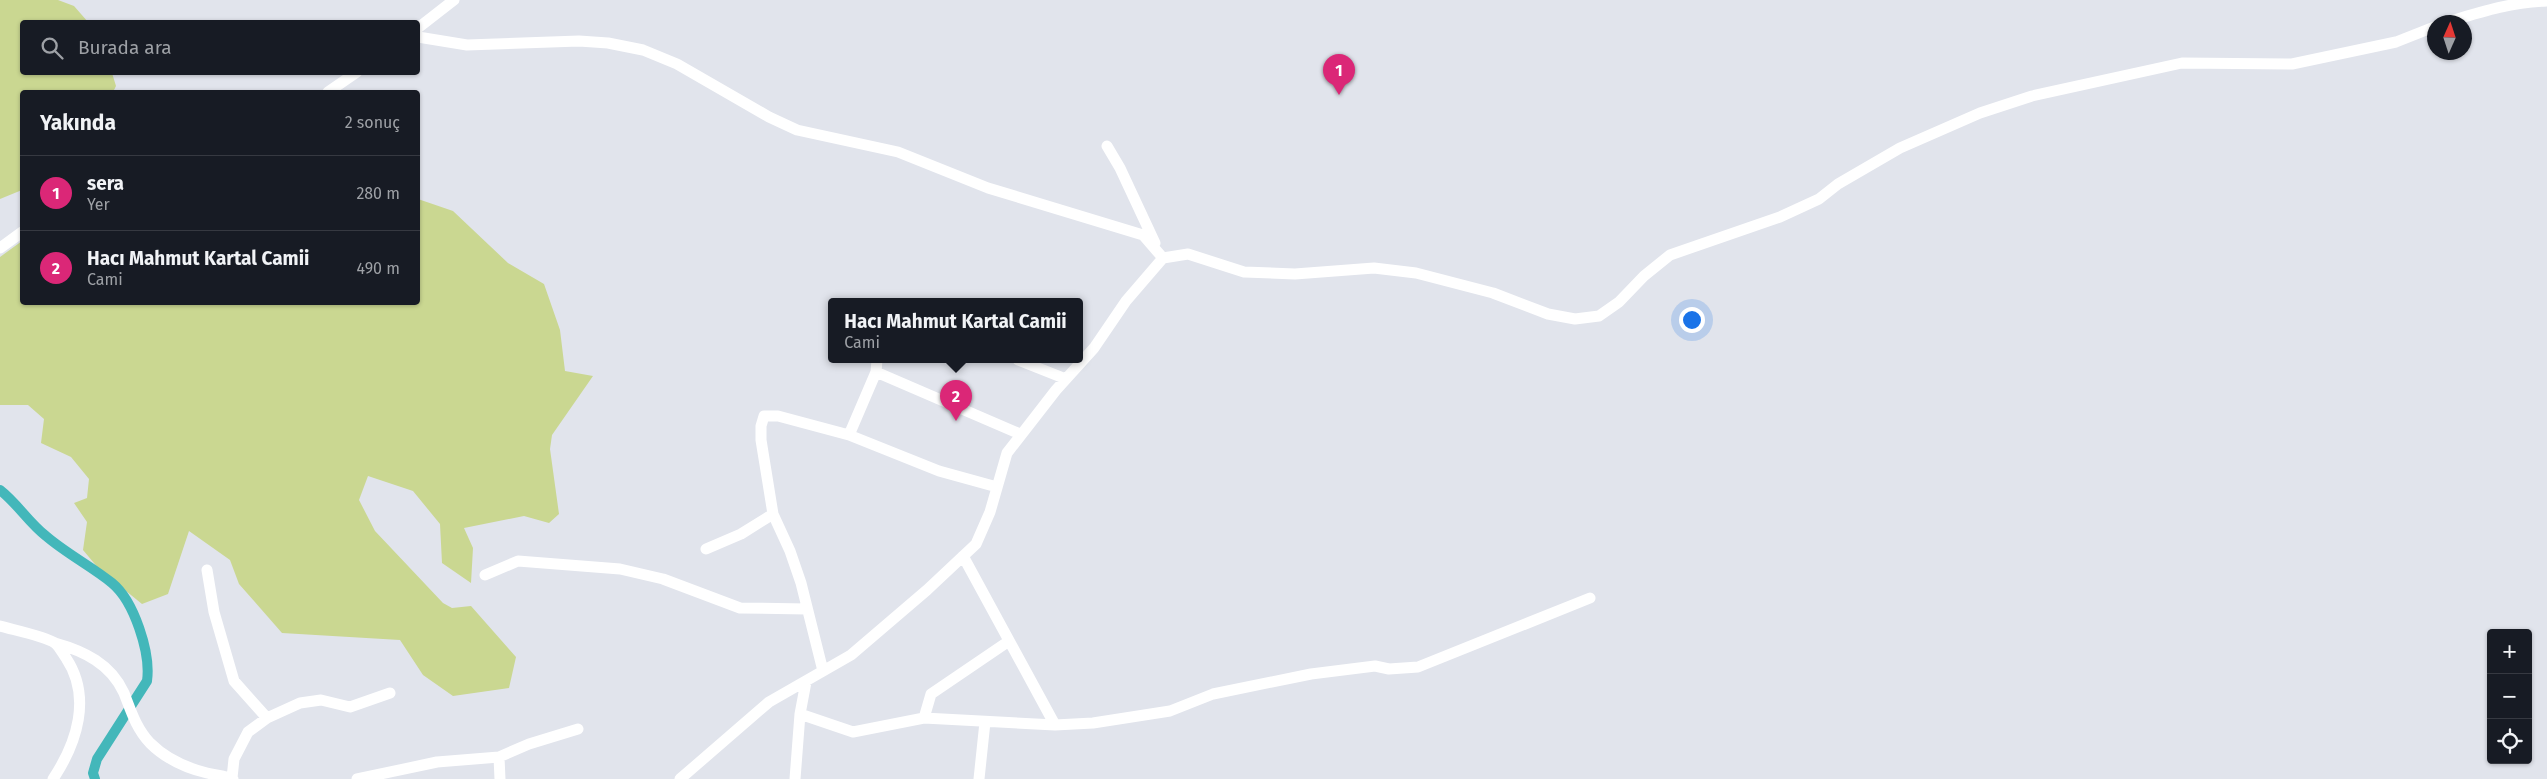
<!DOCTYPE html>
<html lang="tr">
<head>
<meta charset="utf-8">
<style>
	body { margin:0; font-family:"Fira Sans",sans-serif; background:#242831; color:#f1f3f6 }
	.controls { position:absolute; right:15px; bottom:15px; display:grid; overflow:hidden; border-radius:5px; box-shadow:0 1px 4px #0004 }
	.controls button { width:45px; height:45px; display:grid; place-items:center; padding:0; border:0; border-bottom:1px solid #363941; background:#171b24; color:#f1f3f6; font:25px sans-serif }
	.compass { position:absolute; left:2427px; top:15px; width:45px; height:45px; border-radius:50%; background:#171b24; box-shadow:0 1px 4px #0004; rotate:3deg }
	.you { position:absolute; left:1691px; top:319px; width:18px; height:18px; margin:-12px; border:4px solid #fff; border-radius:50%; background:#1a73e8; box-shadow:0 0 0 8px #1a73e833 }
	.badge { display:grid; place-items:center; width:32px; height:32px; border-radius:50%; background:#db2777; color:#fff; font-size:16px; font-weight:700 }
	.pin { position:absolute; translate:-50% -41px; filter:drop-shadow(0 1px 2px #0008) }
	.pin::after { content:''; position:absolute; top:26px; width:18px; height:15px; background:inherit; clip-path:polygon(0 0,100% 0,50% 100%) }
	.popup { position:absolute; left:828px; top:298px; width:255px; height:65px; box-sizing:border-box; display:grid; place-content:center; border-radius:5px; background:#171b24; filter:drop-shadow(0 1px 4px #0005); font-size:16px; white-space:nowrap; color:#9ea1a6 }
	.popup b { font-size:19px; color:#f1f3f6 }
	.popup::after { content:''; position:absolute; left:50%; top:100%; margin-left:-10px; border:10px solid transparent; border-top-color:#171b24 }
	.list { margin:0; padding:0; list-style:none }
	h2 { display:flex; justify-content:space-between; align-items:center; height:65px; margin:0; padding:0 20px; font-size:21px }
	h2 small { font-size:16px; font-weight:400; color:#9ea1a6 }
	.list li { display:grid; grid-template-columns:32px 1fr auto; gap:15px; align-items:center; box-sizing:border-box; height:75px; padding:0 20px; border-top:1px solid #363941 }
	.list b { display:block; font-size:19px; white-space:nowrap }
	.list p { margin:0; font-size:16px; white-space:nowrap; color:#9ea1a6 }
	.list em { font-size:16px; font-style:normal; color:#9ea1a6 }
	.icon { flex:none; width:28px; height:28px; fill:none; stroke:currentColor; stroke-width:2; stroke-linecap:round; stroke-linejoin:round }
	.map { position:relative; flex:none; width:2547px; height:779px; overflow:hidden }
	.search { position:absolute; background:#171b24; box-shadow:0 1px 4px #0004; left:20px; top:20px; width:400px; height:55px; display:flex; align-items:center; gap:12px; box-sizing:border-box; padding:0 18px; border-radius:5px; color:#9ea1a6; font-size:19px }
	.panel { position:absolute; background:#171b24; box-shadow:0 1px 4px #0004; left:20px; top:90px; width:400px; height:215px; border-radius:5px }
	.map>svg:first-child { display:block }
</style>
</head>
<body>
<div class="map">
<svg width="2547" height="779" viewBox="0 0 2547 779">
	<rect width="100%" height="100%" fill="#e1e4ec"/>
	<!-- green -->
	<path fill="#cad791" d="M0,0H58L74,6L88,22H22V72L112,73L116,86L113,92H22V190L0,199Z
		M418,199L453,211L508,263L544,284L560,330L565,371L593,376L552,435L550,449L559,514L549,523L524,516L464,528L473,548L471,583L442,563L440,524L413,491L368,476L359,500L375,531L443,603L452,608L471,606L516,657L509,688L453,696L423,675L400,640L282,633L239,584L230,560L189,531L168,594L142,604L99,569L83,550L87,522L74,503L87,498L89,479L71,457L41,443L44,419L28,405H0V257L22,241V302H418Z"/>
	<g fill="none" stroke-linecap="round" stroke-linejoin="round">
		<!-- canal -->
		<path stroke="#43b7ba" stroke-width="10" d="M0,490C17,503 29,523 46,536C67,554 91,566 112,583C134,601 151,653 147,681L97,759L93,773L95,779"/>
		<!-- minor -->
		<path stroke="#fff" stroke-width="11" d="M2448,22C2481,12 2512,2 2547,1
			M418,28L454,0
			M418,37L467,45L579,41L608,43L643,50L677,64L769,117L797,130L898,152L988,188L1143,235L1163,258
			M328,92L357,72
			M1107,146L1120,168L1155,243
			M0,248L22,232
			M1018,360L1066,379
			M876,372L1020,434
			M849,435L876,372L877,360
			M706,549L741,534L773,514
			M963,556L1055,725
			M207,570L214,612L234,681L267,718
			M485,575L518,561L620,569L663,579L740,608L807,609
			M0,626C14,630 44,636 55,643C59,646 63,654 66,658C92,697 77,743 53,779
			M55,643C84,651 111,664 124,693C131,711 136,728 150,743C165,758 186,768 207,773C215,775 225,776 233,779
			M823,671L801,583L790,551L773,514L761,440V426L764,416H778L849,435L939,471L997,487
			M800,714L853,732L924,718L1055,725L1093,723L1170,711L1213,694L1311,674L1375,666L1389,669L1418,667L1590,598
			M924,718L931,694L1009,641
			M499,757L529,744L578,729
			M232,778L234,759L248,732L267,718L300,703L321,700L350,707L390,693
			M357,779L437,762L499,757L500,779
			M680,779L769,702L851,655L927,590L976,544L990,512L1007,453L1056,390L1094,348L1126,301L1163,258L1188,254L1244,272L1295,274L1374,268L1416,273L1493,293L1548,314L1575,319L1599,316L1619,302L1644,276L1670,255L1780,217L1819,199L1838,184L1900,148L1980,113L2032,96L2182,63L2292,64L2396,42L2434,27
			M795,779L800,714L806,682
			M979,779L985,722"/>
	</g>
</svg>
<div class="controls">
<button>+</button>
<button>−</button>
<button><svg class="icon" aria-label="locate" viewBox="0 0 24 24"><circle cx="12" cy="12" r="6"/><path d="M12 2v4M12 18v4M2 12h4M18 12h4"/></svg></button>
</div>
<svg class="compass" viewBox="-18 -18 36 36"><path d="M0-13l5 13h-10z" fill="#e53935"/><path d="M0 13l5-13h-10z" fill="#9ea1a6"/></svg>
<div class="you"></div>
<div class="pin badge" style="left:1339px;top:95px">1</div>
<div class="pin badge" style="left:956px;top:421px">2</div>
<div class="popup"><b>Hacı Mahmut Kartal Camii</b>Cami</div>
<div class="search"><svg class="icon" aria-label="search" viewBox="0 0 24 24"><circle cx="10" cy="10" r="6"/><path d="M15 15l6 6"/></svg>Burada ara</div>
<section class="panel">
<h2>Yakında<small>2 sonuç</small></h2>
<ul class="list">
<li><span class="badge">1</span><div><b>sera</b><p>Yer</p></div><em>280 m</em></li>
<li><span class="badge">2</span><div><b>Hacı Mahmut Kartal Camii</b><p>Cami</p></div><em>490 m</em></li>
</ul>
</section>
</div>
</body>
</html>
